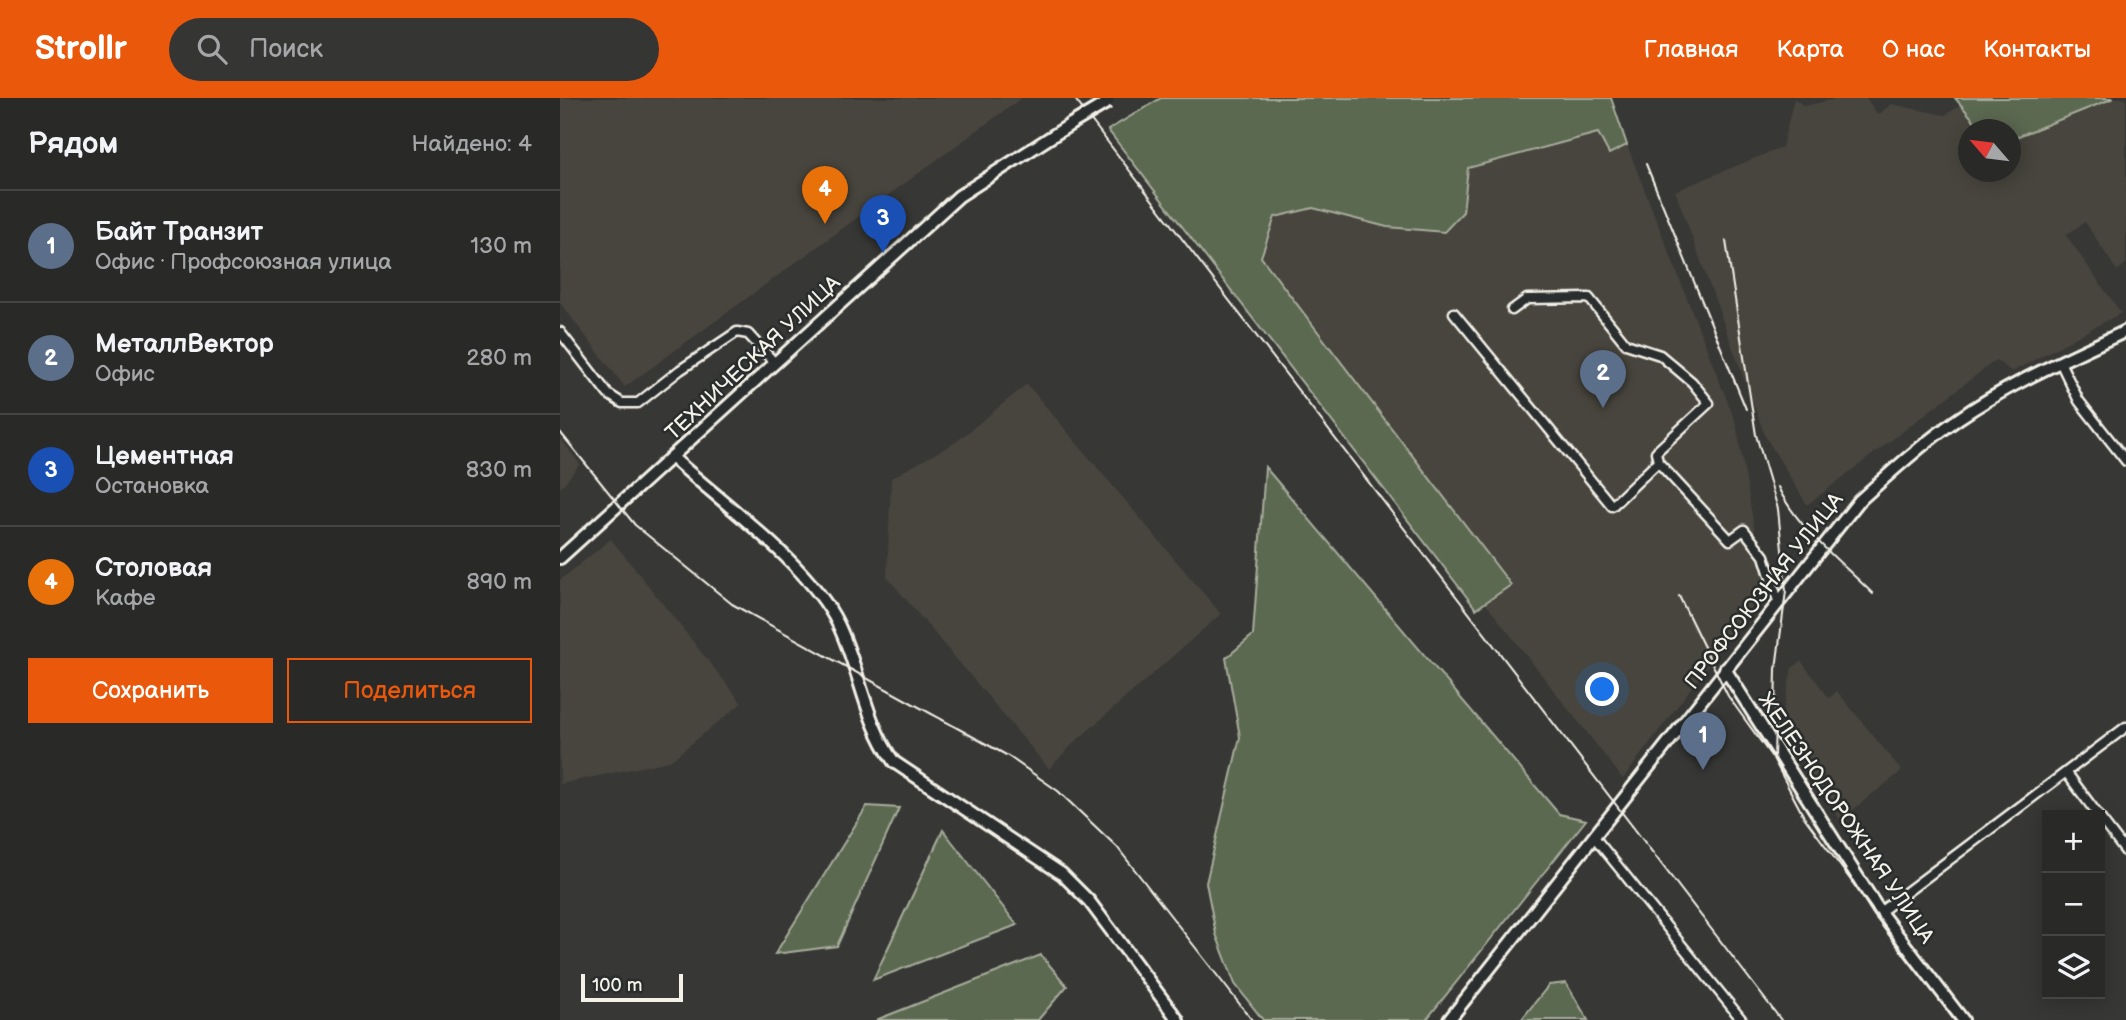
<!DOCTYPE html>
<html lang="ru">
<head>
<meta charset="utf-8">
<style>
	body { margin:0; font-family:"Balsamiq Sans",sans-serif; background:#353534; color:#f1f3f6 }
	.controls { position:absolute; right:21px; bottom:21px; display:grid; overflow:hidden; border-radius:0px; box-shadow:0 4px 18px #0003 }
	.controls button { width:63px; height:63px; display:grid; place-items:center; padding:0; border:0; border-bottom:2px solid #454545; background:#292928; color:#f1f3f6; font:35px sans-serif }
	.compass { position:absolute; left:1398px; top:21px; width:63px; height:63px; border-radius:50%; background:#292928; box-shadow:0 4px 18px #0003; rotate:298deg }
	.scale { position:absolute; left:21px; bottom:18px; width:102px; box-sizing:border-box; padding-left:7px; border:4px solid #f4f1e8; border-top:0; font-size:19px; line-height:24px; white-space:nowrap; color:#f4f1e8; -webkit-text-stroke:5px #2a2d2e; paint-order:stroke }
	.you { position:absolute; left:1043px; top:592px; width:24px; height:24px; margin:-18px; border:5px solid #fff; border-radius:50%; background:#1a73e8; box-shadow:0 0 0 10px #1a73e833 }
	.badge { display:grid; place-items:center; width:46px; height:46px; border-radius:50%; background:#ea580c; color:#fff; font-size:23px; font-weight:700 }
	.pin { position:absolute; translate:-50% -58px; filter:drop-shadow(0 2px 4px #0008) }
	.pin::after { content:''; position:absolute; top:37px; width:24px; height:21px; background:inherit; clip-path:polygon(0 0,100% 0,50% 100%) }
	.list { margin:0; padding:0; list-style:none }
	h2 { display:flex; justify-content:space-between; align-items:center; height:91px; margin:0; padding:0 28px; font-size:30px }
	h2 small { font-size:23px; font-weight:400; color:#a5a6a8 }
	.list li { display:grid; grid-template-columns:46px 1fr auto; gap:21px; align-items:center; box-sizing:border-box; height:112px; padding:0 28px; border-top:2px solid #454545 }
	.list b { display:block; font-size:26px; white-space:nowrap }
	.list p { margin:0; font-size:23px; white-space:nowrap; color:#a5a6a8 }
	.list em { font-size:23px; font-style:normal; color:#a5a6a8 }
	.actions { display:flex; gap:14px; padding:21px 28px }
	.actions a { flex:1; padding:16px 0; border:2px solid #ea580c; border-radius:0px; text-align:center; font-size:24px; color:#ea580c }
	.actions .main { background:#ea580c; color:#fff }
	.icon { flex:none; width:38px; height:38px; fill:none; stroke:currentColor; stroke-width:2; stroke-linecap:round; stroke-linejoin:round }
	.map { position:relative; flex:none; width:1566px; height:922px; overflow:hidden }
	header { display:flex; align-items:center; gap:42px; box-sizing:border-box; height:98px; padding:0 35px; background:#ea580c; color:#fff }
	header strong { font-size:33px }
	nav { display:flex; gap:38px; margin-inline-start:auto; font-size:24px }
	.search { width:490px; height:63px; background:#353534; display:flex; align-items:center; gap:18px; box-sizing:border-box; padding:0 24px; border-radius:38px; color:#a5a6a8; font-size:26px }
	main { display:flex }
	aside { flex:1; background:#292928 }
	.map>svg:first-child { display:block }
</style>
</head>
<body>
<header>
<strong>Strollr</strong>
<div class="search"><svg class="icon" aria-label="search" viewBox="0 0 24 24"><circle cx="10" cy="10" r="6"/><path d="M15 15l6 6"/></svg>Поиск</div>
<nav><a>Главная</a><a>Карта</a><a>О нас</a><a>Контакты</a></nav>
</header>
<main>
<aside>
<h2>Рядом<small>Найдено: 4</small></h2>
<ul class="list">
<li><span class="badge" style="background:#5c6f8a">1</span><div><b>Байт Транзит</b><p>Офис · Профсоюзная улица</p></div><em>130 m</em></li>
<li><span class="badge" style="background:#5c6f8a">2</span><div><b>МеталлВектор</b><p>Офис</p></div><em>280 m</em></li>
<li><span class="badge" style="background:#1a4fb4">3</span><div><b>Цементная</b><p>Остановка</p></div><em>830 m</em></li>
<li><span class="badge" style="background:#e8710a">4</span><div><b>Столовая</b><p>Кафе</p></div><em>890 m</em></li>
</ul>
<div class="actions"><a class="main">Сохранить</a><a>Поделиться</a></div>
</aside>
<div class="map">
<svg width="1566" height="922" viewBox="0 0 1566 922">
	<rect width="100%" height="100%" fill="#373735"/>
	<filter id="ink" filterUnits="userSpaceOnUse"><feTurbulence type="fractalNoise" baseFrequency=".0143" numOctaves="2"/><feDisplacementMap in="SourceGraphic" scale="14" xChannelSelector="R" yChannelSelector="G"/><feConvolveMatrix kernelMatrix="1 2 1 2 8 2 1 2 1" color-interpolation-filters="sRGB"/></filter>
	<g filter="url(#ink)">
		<!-- built -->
		<path fill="#46443e" d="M0,0H462L65,289L0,205Z
			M1234,0L1244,8L1279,0H1306L1318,17L1331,6L1385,17L1401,7L1421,31L1408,32V74H1450L1451,41L1554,0H1566V166L1557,173L1525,124L1506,137L1561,215L1452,274L1436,262L1247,407L1205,338L1115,93L1222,49Z
			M1038,35L1049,56L1067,47L1176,325L1205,491L1063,681L926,506L951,486L701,159L715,119L753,110L827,129L903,114L908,70Z
			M467,286L661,516L513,646L489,671L327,479L331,380L396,344Z
			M0,340L20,366L0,391Z
			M51,441L182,605L110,663L0,686V482Z
			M1241,563L1269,600L1277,593L1342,673L1280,722L1220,628L1232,570Z"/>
		<!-- green -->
		<path fill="#5c6951" stroke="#a8ad9c" stroke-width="2" d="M601,0H1051L1067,47L1049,56L1038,35L908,70L903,114L884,134L827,129L753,110L715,119L701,159L951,487L916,511L548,32Z
			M1395,0H1554L1451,41L1450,32L1421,31Z
			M705,369L999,716L1026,722L866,922H703L675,886L656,836L646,785L680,639L666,560L693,537Z
			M307,708L339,710L277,848L215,856Z
			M383,732L457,827L313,882Z
			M481,857L507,888L478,922H316Z
			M1006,885L1028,922H961L989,887Z"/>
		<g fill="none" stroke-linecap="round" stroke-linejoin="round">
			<!-- minor casing -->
			<g stroke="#f4f1e8" stroke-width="13">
				<path id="minor" d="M952,212L967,201L1029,200L1066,246L1100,257L1132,284L1149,305L1096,354L1098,364
					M894,215L1052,408L1098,364L1170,442L1184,432L1204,458L1218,503
					M0,234L48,296L62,305H78L120,272L177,234L188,236L215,265
					M1500,264L1519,303L1566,363
					M1506,674L1538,717
					M1540,720L1566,754
					M1035,740L1182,922
					M1320,814L1566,629"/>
			</g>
			<!-- major casing -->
			<g stroke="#f4f1e8" stroke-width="16">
				<path id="major" d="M113,360C162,405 250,467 278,526C300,571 304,622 334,664L502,776L529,803L618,922
					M0,460L399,98L511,26
					M1165,571L1320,814L1403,922
					M889,922L1299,403C1331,374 1363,345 1398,321C1450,285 1509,260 1566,233"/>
			</g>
			<!-- minor -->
			<use href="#minor" stroke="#2a2d2e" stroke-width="8"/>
			<!-- major -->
			<use href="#major" stroke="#2a2d2e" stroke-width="10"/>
			<!-- rail -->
			<path stroke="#f4f1e8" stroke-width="2" d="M514,0L1221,922
				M1086,66L1186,311
				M1166,143L1196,337L1218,411L1226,493L1216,571L1214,662L1244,719L1394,922
				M0,334L75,427L172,506L448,658L498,693L557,749L692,922
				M1218,389C1237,430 1281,464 1313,496
				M1119,498L1168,598L1214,662"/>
			<!-- major-bridge casing -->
			<g stroke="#f4f1e8" stroke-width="16" stroke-linecap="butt">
				<path id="major-bridge" d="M511,26L548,4"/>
			</g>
			<!-- major-bridge -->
			<use href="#major-bridge" stroke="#2a2d2e" stroke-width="10"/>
		</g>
	</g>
	<g text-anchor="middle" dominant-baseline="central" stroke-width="5" stroke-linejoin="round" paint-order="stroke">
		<!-- street labels -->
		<g font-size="21" fill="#f4f1e8" stroke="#2a2d2e">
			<text transform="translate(193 260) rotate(-43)">ТЕХНИЧЕСКАЯ УЛИЦА</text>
			<text transform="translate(1204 493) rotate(-52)">ПРОФСОЮЗНАЯ УЛИЦА</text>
			<text transform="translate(1286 720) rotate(56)">ЖЕЛЕЗНОДОРОЖНАЯ УЛИЦА</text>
		</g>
	</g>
</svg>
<div class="controls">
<button>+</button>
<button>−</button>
<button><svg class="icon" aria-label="layers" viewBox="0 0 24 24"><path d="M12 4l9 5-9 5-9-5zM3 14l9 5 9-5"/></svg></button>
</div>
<svg class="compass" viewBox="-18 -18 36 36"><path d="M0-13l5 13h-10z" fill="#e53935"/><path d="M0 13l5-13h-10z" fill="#a5a6a8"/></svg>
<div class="scale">100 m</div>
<div class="you"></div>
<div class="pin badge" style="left:1143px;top:672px;background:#5c6f8a">1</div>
<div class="pin badge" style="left:1043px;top:310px;background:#5c6f8a">2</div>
<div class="pin badge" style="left:323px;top:155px;background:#1a4fb4">3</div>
<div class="pin badge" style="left:265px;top:126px;background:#e8710a">4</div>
</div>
</main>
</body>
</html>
